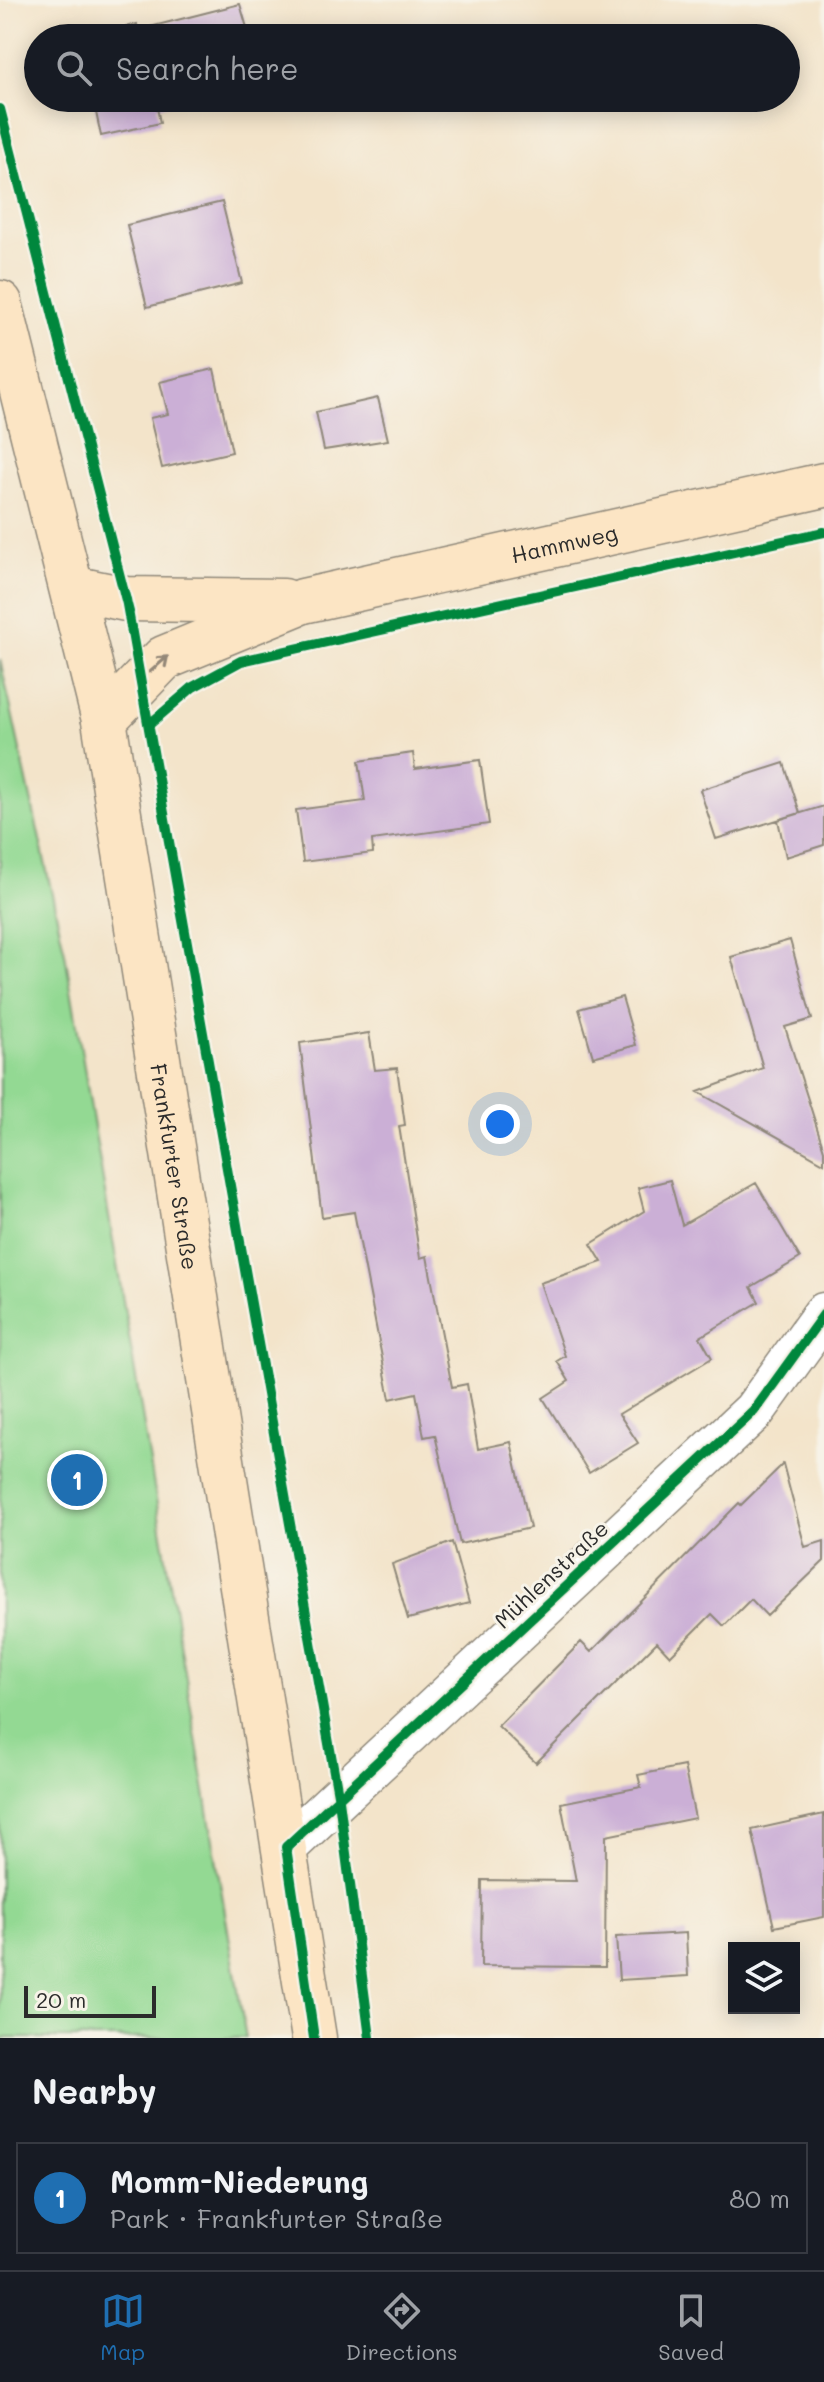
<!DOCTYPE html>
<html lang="en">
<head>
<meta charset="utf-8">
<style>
	body { margin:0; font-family:Mali,sans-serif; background:#20242c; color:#f1f3f6 }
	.controls { position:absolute; right:24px; bottom:24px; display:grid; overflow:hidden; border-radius:0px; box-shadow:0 4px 20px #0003 }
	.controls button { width:72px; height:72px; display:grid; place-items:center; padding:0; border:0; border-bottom:2px solid #363941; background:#171b24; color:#f1f3f6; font:40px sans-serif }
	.scale { position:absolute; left:24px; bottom:20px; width:132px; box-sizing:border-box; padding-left:8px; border:4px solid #2b2b2b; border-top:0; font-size:22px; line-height:28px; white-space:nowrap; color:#2b2b2b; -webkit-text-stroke:6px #f7f3e8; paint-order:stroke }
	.you { position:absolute; left:500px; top:1124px; width:28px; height:28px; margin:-20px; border:6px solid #fff; border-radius:50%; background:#1a73e8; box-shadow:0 0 0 12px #1a73e833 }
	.badge { display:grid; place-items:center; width:52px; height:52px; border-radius:50%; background:#1f6fb2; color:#fff; font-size:26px; font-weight:700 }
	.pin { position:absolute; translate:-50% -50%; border:4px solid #fff; box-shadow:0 2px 8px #0006 }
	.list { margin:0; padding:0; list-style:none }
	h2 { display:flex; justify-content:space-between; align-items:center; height:104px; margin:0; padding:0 32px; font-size:34px }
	h2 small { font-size:26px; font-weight:400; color:#9ea1a6 }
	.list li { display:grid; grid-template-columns:52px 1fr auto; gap:24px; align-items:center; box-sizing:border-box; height:112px; margin:0 16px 16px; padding:0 16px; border:2px solid #363941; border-radius:0px }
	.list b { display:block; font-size:30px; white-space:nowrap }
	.list p { margin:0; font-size:26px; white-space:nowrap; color:#9ea1a6 }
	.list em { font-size:26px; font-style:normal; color:#9ea1a6 }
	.icon { flex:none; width:44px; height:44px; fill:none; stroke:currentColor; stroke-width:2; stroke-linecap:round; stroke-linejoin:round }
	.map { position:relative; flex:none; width:824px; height:2038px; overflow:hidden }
	.search { position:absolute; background:#171b24; box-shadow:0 4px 20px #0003; left:24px; right:24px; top:24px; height:88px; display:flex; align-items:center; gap:20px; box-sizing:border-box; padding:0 28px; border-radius:44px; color:#9ea1a6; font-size:30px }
	.sheet { height:232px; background:#171b24 }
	nav { display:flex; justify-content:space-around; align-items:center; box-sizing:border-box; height:112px; border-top:2px solid #363941; background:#171b24; font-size:22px; color:#9ea1a6 }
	nav a { display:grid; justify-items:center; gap:4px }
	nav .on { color:#1f6fb2 }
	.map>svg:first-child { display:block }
</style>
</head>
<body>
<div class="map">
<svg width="824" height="2038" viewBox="0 0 824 2038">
	<rect width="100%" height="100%" fill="#f7f3e8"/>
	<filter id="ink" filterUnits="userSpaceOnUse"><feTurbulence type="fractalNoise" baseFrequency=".0125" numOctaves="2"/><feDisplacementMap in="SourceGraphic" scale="16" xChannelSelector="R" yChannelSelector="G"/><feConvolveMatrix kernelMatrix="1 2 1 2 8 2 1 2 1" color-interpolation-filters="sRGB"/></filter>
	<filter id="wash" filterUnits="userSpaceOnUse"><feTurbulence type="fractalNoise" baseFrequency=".006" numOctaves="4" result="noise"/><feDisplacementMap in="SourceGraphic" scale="32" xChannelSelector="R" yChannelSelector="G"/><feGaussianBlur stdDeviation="1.8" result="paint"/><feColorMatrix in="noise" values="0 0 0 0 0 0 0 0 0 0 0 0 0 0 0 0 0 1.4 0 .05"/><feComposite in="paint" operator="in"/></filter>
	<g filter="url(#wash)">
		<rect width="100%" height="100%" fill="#f3e4ca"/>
		<!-- green -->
		<path fill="#93d993" stroke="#5f825f" stroke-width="2" d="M0,659L65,953L246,2038H0Z"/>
		<g id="blocks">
			<!-- building -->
			<path fill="#cbafd6" d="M240,4L250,38H81L137,24L138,30Z
				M93,98H199L157,107L160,123L101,136Z
				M222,202L242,283L147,307L127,225Z
				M214,369L232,452L162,468L150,418L168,414L160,382Z
				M378,398L388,440L324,450L316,412Z
				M413,753L415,769L480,760L489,824L372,840L373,853L303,862L296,810L365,801L359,761Z
				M784,763L800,813L716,839L700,790Z
				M824,806V845L786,857L778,820Z
				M790,940L812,1019L785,1027L824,1150V1163L698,1092L763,1068L731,957Z
				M622,997L636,1045L593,1057L579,1009Z
				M369,1033L375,1070L397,1068L405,1125L399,1126L420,1258L427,1256L452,1387L467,1384L478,1449L511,1442L530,1528L460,1544L435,1435L424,1437L416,1393L390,1399L354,1212L322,1217L300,1043Z
				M670,1180L682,1225L756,1183L800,1258L751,1287L759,1302L700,1337L712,1358L619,1414L638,1443L589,1473L543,1398L569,1381L557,1361L565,1356L540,1283L602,1262L591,1244L644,1211L638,1188Z
				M783,1464L805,1547L824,1541V1561L767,1616L751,1599L724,1626L712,1614L670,1656L657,1642L536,1763L498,1726L581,1642L591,1652L739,1503L741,1505Z
				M452,1542L469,1603L408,1619L392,1564Z
				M684,1766L695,1818L606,1836L605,1967L481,1966L482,1880L576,1881L561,1803L641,1787L638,1775Z
				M824,1814V1917L774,1927L752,1830Z
				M686,1933L688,1976L619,1980L616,1937Z"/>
		</g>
	</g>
	<g filter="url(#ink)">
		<use href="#blocks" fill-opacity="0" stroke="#8f887a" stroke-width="2"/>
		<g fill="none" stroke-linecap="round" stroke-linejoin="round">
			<!-- street casing -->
			<g stroke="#8f887a" stroke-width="45">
				<path id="street" d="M286,1847L754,1411L824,1314"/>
			</g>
			<!-- secondary casing -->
			<g stroke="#8f887a" stroke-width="47">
				<g id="secondary">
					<path id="s1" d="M0,303L104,720L314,2038"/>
					<path d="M72,588L126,599L284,601"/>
					<path id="s2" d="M104,720L164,658L303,601L824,485"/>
				</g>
			</g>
			<!-- street -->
			<use href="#street" stroke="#fff" stroke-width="42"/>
			<!-- secondary -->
			<use href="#secondary" stroke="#fce5c4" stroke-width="44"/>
			<!-- cycleway casing -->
			<g stroke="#f7f3e8" stroke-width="15">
				<path id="cycleway" d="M0,109L129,612
					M126,599L339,1800L370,2038
					M151,723L193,687L241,661L824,532
					M314,2038L286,1847L754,1411L824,1314"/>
			</g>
			<!-- cycleway -->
			<use href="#cycleway" stroke="#00873e" stroke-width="10"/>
		</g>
		<!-- one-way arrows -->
		<defs><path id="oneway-shaft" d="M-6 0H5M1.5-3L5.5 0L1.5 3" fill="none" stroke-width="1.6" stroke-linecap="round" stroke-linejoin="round" transform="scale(2)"/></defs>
		<use stroke="#948878" href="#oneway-shaft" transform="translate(159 664) rotate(-41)"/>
	</g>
	<g text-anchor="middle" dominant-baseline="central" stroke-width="6" stroke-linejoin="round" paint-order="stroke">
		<!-- street labels -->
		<g font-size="22" fill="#2b2b2b" stroke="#f7f3e8">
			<text stroke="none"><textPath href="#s2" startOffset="504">Hammweg</textPath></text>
			<text stroke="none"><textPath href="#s1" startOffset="882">Frankfurter Straße</textPath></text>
			<text transform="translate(551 1574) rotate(-43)">Mühlenstraße</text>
		</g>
	</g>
</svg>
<div class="controls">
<button><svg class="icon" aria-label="layers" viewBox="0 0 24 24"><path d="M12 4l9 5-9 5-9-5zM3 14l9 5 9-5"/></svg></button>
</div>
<div class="scale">20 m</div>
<div class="you"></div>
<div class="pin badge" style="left:77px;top:1480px">1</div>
<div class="search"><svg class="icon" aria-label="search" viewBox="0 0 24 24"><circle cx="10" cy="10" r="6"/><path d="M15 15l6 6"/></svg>Search here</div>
</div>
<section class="sheet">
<h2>Nearby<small></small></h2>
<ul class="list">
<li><span class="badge">1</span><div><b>Momm-Niederung</b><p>Park · Frankfurter Straße</p></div><em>80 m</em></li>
</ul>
</section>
<nav>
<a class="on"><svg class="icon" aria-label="map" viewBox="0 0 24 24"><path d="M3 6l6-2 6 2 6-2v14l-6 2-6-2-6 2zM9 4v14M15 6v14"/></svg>Map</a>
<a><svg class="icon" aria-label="directions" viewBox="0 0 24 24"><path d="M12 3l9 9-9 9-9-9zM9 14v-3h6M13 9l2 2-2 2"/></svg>Directions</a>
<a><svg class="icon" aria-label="saved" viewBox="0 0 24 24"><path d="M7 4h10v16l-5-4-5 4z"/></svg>Saved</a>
</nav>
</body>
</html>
